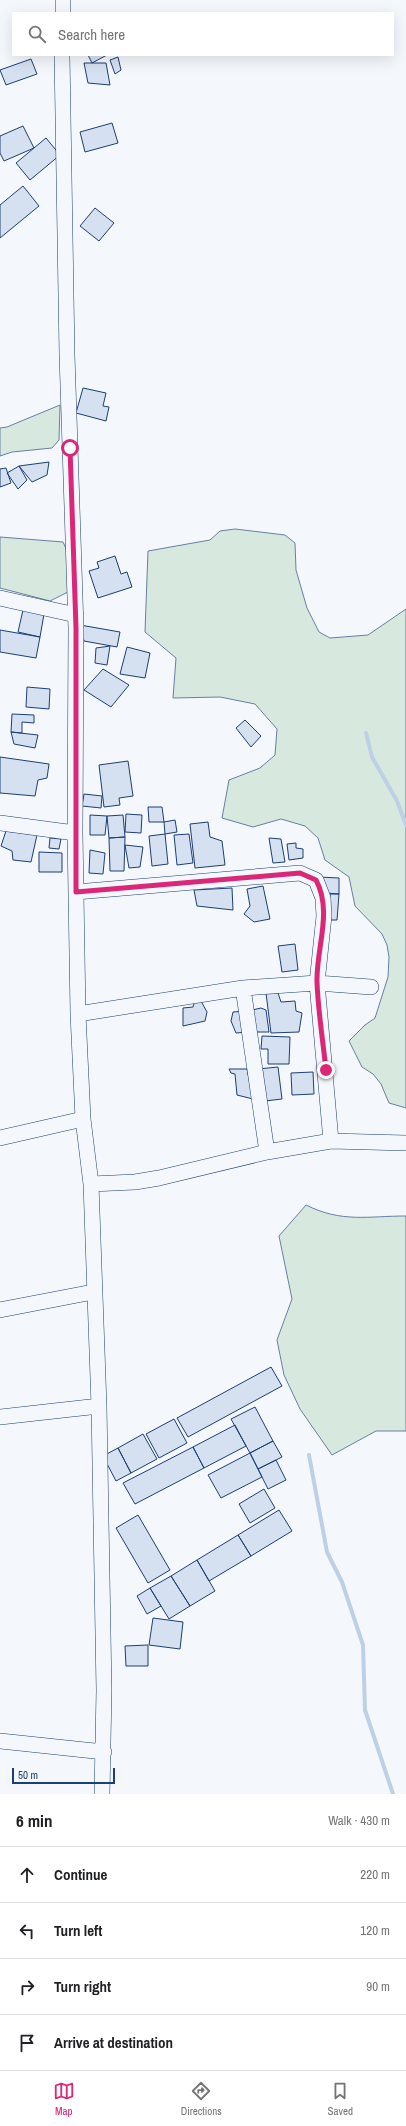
<!DOCTYPE html>
<html lang="en">
<head>
<meta charset="utf-8">
<style>
	body { margin:0; font-family:"Archivo Narrow",sans-serif; background:#f2f2f2; color:#202124 }
	.scale { position:absolute; left:12px; bottom:10px; width:103px; box-sizing:border-box; padding-left:4px; border:2px solid #1d3f73; border-top:0; font-size:11px; line-height:14px; white-space:nowrap; color:#1d3f73; -webkit-text-stroke:3px #f4f7fb; paint-order:stroke }
	.stop { position:absolute; width:12px; height:12px; margin:-9px; border:3px solid #db2777; border-radius:50%; background:#fff }
	.stop.end { background:#db2777; border-color:#fff; box-shadow:0 1px 4px #0008 }
	.list { margin:0; padding:0; list-style:none }
	h2 { display:flex; justify-content:space-between; align-items:center; height:52px; margin:0; padding:0 16px; font-size:17px }
	h2 small { font-size:13px; font-weight:400; color:#757577 }
	.list li { display:grid; grid-template-columns:26px 1fr auto; gap:12px; align-items:center; box-sizing:border-box; height:56px; padding:0 16px; border-top:1px solid #e0e0e0 }
	.list b { display:block; font-size:15px; white-space:nowrap }
	.list em { font-size:13px; font-style:normal; color:#757577 }
	.icon { flex:none; width:22px; height:22px; fill:none; stroke:currentColor; stroke-width:2; stroke-linecap:round; stroke-linejoin:round }
	.map { position:relative; flex:none; width:406px; height:1794px; overflow:hidden }
	.search { position:absolute; background:#fff; box-shadow:0 4px 16px #0002; left:12px; right:12px; top:12px; height:44px; display:flex; align-items:center; gap:10px; box-sizing:border-box; padding:0 14px; border-radius:0px; color:#757577; font-size:15px }
	.sheet { height:276px; background:#fff }
	nav { display:flex; justify-content:space-around; align-items:center; box-sizing:border-box; height:56px; border-top:1px solid #e0e0e0; background:#fff; font-size:11px; color:#757577 }
	nav a { display:grid; justify-items:center; gap:2px }
	nav .on { color:#db2777 }
	.map>svg:first-child { display:block }
</style>
</head>
<body>
<div class="map">
<svg width="406" height="1794" viewBox="0 0 406 1794">
	<rect width="100%" height="100%" fill="#f4f7fb"/>
	<!-- green -->
	<path fill="#d7e8df" stroke="#687fa3" d="M60,405L59,440L52,448L12,452L0,456V428L7,427Z
		M235,529L285,535L295,543L296,570L307,608L319,632L330,638L368,635L406,609V1108L389,1103L381,1084L373,1074L362,1067L349,1041L365,1025L375,1018L388,977L389,957L387,945L382,934L355,906L349,877L325,860L318,838L305,826L281,819L253,827L222,818L229,780L260,768L275,755L277,729L255,704L220,697L173,698L176,658L145,632L148,551L210,540L220,531Z
		M0,537L63,542L70,557L68,592L50,601L0,588Z
		M306,1205C342,1223 368,1216 406,1216V1431H376L332,1455L300,1409L284,1375L277,1340L292,1299L279,1236Z"/>
	<g fill="none" stroke-linecap="round" stroke-linejoin="round">
		<!-- stream -->
		<path stroke="#bed0e5" stroke-width="4" d="M366,733L372,757L397,801L406,825
			M309,1455L327,1552L342,1582L363,1645L365,1710L393,1794"/>
	</g>
	<!-- building -->
	<path fill="#d5e0f0" stroke="#1d3f73" d="M88,55H107L92,63Z
		M118,57L121,70L115,74L110,60Z
		M31,59L37,74L6,85L0,70Z
		M84,63H106L110,85L88,83Z
		M112,123L118,143L85,152L80,132Z
		M23,126L34,148L4,161L0,153V136Z
		M46,138L60,155L30,180L16,163Z
		M23,186L39,206L0,238V205Z
		M95,208L114,223L99,241L80,226Z
		M83,388L106,393L103,406L109,407L106,421L76,413Z
		M49,462L47,475L32,482L19,466Z
		M19,466L27,480L18,489L7,473Z
		M6,468L11,483L0,487V469Z
		M115,556L121,574L127,572L132,587L98,598L89,571L99,568L97,562Z
		M23,610L44,614L40,637L18,632Z
		M80,625L120,632L117,647L84,641Z
		M0,630L40,637L36,658L0,652Z
		M110,646L107,665L95,663L96,648Z
		M127,647L150,653L145,678L120,674Z
		M103,669L129,685L111,707L84,690Z
		M27,687L50,689L49,709L26,707Z
		M12,714L34,715V723L22,722V733L11,732Z
		M245,720L261,736L251,747L236,728Z
		M11,732L38,735L35,748L14,744Z
		M0,757L49,764L47,778L38,780L35,796L0,793Z
		M128,761L133,796L119,798L120,805L104,807L99,765Z
		M84,794L102,796L101,808L82,806Z
		M148,807H162L164,822H149Z
		M126,814L142,815L141,833L125,832Z
		M90,815L107,816L105,835H90Z
		M123,815L125,837L109,838L107,816Z
		M175,820L177,832L165,834L164,822Z
		M208,822L210,837L222,841L225,865L195,868L190,824Z
		M6,831L37,835L31,862L13,860L12,851L1,846Z
		M165,834L168,864L152,866L149,836Z
		M189,834L193,863L177,865L174,835Z
		M125,837L124,871H110L109,838Z
		M50,838L61,839L59,849L49,848Z
		M269,838L281,839L285,862L273,863Z
		M296,843V848L303,849V858L289,860L287,844Z
		M125,845L143,847L140,867L129,868Z
		M90,850L105,853L103,874L89,873Z
		M39,852L62,853V872H39Z
		M319,877L339,878V894L326,893Z
		M263,886L270,919L254,922L244,914L250,906L247,889Z
		M232,888L233,910L197,906L194,890Z
		M330,894H339L337,920H329Z
		M295,944L298,970L282,972L278,946Z
		M266,993H278L281,1002L295,1001L296,1011L302,1013L299,1032L271,1033Z
		M201,1001L207,1012L205,1021L183,1026V1008L193,1007L194,1003Z
		M261,1008L266,1010L269,1032H254L252,1010Z
		M245,1011L249,1032L236,1033L231,1021L233,1012Z
		M262,1036L290,1037L289,1064H268V1049H261Z
		M278,1067L282,1099L265,1101L258,1069Z
		M229,1069H247L253,1099L237,1095L235,1074L231,1073Z
		M313,1072L314,1094L292,1095L291,1073Z
		M271,1367L282,1386L188,1437L177,1418Z
		M255,1407L273,1441L250,1453L231,1419Z
		M174,1419L187,1443L159,1458L146,1434Z
		M235,1425L246,1446L204,1468L193,1447Z
		M143,1434L157,1459L131,1473L118,1448Z
		M273,1441L282,1457L258,1469L250,1453Z
		M193,1447L204,1468L135,1504L123,1483Z
		M118,1448L131,1473L116,1481L103,1456Z
		M250,1453L262,1477L221,1498L208,1475Z
		M276,1460L286,1480L268,1489L258,1469Z
		M264,1489L275,1508L250,1523L239,1504Z
		M279,1510L292,1531L251,1556L238,1535Z
		M138,1515L170,1570L148,1583L116,1528Z
		M238,1535L251,1556L209,1581L197,1560Z
		M197,1560L215,1591L190,1606L171,1576Z
		M171,1576L190,1606L169,1619L150,1588Z
		M150,1588L161,1606L147,1614L137,1596Z
		M153,1618L183,1622L180,1649L149,1645Z
		M148,1645V1666H126L125,1646Z"/>
	<g fill="none" stroke-linecap="round" stroke-linejoin="round">
		<!-- minor casing -->
		<g stroke="#1d3f73" stroke-width="16">
			<path id="minor" d="M63,13V0
				M62,55L67,355L76,628L75,833L78,1014L83,1119L91,1184L99,1406L104,1690L102,1794
				M0,598L76,615
				M0,823L75,833
				M76,892L300,873L316,880L323,898L324,916L317,983L331,1141
				M243,988L267,1152
				M78,1014L243,988L317,983L371,987
				M0,1138L83,1119
				M91,1184L135,1182L159,1178L267,1152L331,1141L406,1143
				M0,1310L93,1292
				M0,1417L99,1406
				M0,1741L104,1752"/>
		</g>
		<!-- minor -->
		<use href="#minor" stroke="#f4f7fb" stroke-width="15"/>
	</g>
	<g fill="none" stroke-linecap="round" stroke-linejoin="round">
		<!-- route -->
		<path stroke="#db2777" stroke-width="5" d="M70,448L76,628V892L300,873L316,880C333,912 316,948 317,982C318,1011 323,1041 326,1070"/>
	</g>
</svg>
<div class="scale">50 m</div>
<div class="stop" style="left:70px;top:448px"></div>
<div class="stop end" style="left:326px;top:1070px"></div>
<div class="search"><svg class="icon" aria-label="search" viewBox="0 0 24 24"><circle cx="10" cy="10" r="6"/><path d="M15 15l6 6"/></svg>Search here</div>
</div>
<section class="sheet">
<h2>6 min<small>Walk · 430 m</small></h2>
<ul class="list">
<li><svg class="icon" aria-label="ahead" viewBox="0 0 24 24"><path d="M12 20V5M6 11l6-6 6 6"/></svg><div><b>Continue</b></div><em>220 m</em></li>
<li><svg class="icon" aria-label="left" viewBox="0 0 24 24"><path d="M17 20v-9H6M10 6l-5 5 5 5"/></svg><div><b>Turn left</b></div><em>120 m</em></li>
<li><svg class="icon" aria-label="right" viewBox="0 0 24 24"><path d="M7 20v-9h11M14 6l5 5-5 5"/></svg><div><b>Turn right</b></div><em>90 m</em></li>
<li><svg class="icon" aria-label="arrive" viewBox="0 0 24 24"><path d="M6 21V4h12l-3 4 3 4H6"/></svg><div><b>Arrive at destination</b></div></li>
</ul>
</section>
<nav>
<a class="on"><svg class="icon" aria-label="map" viewBox="0 0 24 24"><path d="M3 6l6-2 6 2 6-2v14l-6 2-6-2-6 2zM9 4v14M15 6v14"/></svg>Map</a>
<a><svg class="icon" aria-label="directions" viewBox="0 0 24 24"><path d="M12 3l9 9-9 9-9-9zM9 14v-3h6M13 9l2 2-2 2"/></svg>Directions</a>
<a><svg class="icon" aria-label="saved" viewBox="0 0 24 24"><path d="M7 4h10v16l-5-4-5 4z"/></svg>Saved</a>
</nav>
</body>
</html>
